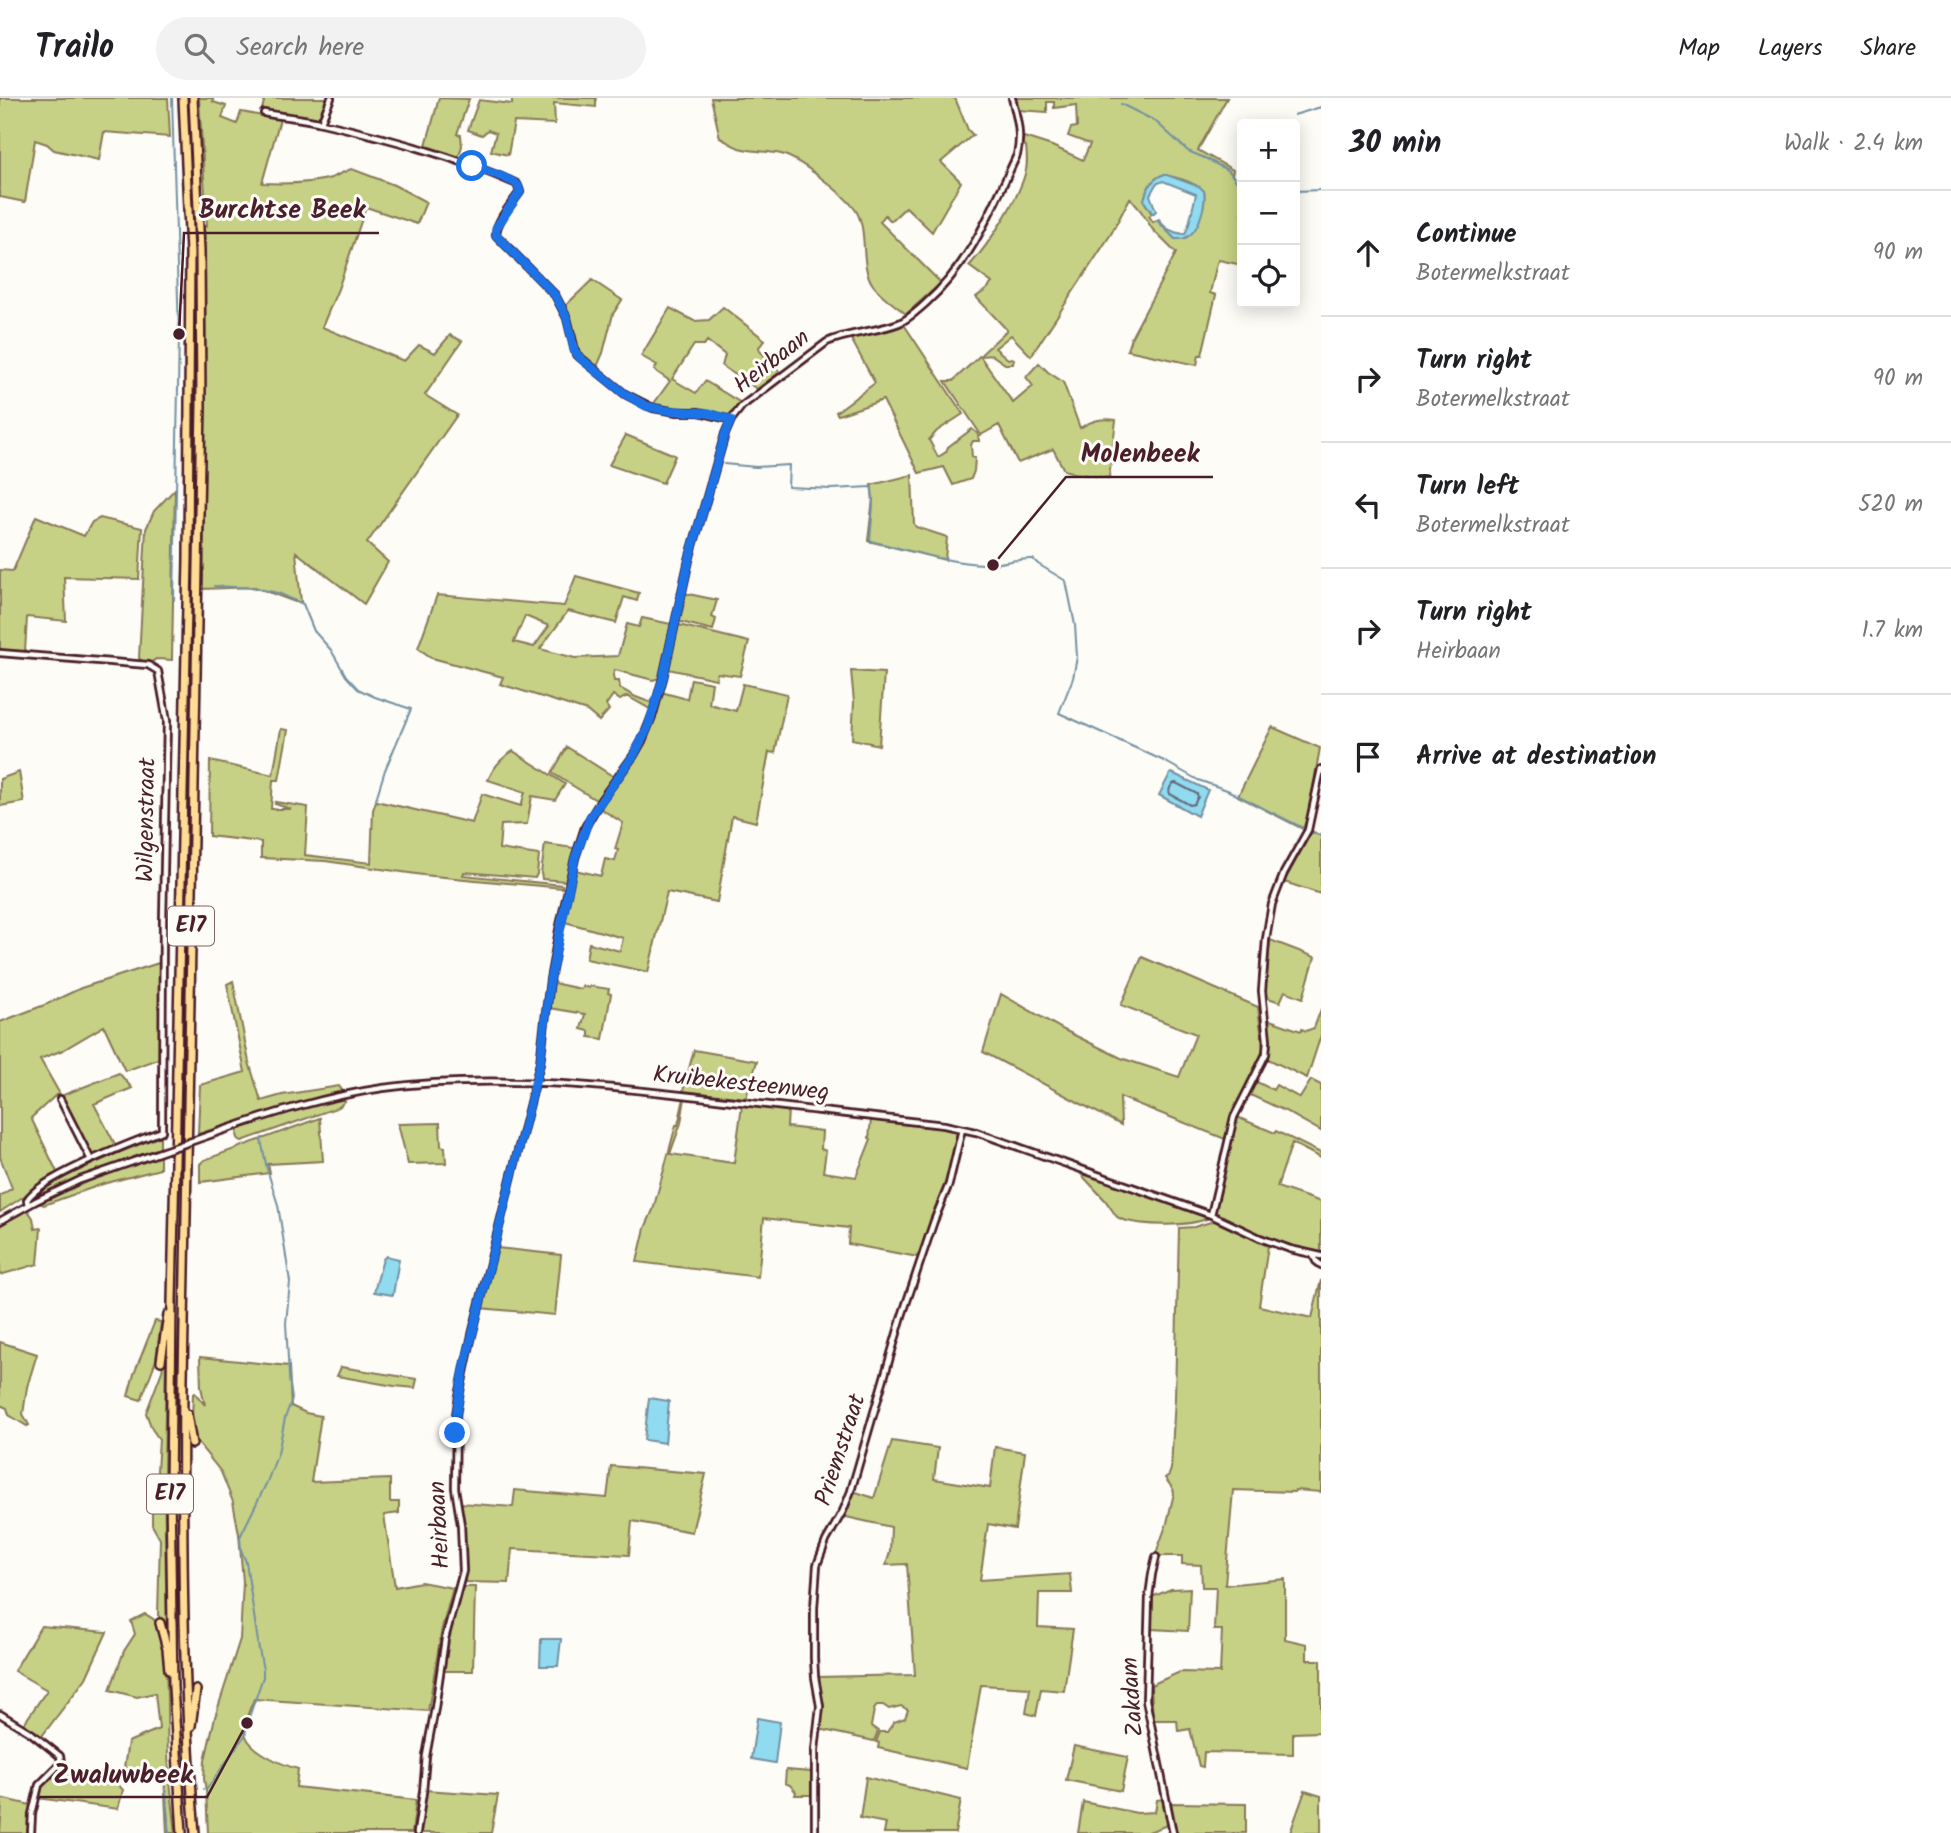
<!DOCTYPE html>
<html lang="en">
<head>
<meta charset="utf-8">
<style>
	body { margin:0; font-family:Kalam,sans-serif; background:#f2f2f2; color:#202124 }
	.controls { position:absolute; right:21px; top:21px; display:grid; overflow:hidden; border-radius:7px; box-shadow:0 4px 18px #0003 }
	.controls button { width:63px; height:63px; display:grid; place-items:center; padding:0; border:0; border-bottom:2px solid #e0e0e0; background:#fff; color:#202124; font:35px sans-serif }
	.stop { position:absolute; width:21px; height:21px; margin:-16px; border:5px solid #1a73e8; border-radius:50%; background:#fff }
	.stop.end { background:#1a73e8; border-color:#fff; box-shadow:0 2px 7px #0008 }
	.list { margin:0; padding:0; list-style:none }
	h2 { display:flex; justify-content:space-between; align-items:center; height:91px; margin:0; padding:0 28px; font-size:30px }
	h2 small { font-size:23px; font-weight:400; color:#757577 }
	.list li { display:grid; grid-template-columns:46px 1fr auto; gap:21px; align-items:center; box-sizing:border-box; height:126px; padding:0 28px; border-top:2px solid #e0e0e0 }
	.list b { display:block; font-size:26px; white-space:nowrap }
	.list p { margin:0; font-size:23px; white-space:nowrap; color:#757577 }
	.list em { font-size:23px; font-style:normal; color:#757577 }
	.icon { flex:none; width:38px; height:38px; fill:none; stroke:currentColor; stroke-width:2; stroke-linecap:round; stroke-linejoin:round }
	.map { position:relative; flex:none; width:1321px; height:1735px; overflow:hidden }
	header { display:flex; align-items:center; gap:42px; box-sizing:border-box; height:98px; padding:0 35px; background:#fff; border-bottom:2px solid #e0e0e0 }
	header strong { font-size:33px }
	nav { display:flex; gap:38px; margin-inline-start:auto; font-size:24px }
	.search { width:490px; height:63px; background:#f2f2f2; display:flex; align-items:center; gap:18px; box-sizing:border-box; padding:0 24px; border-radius:38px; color:#757577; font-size:26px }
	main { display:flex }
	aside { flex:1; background:#fff }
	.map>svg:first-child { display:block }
</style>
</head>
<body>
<header>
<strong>Trailo</strong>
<div class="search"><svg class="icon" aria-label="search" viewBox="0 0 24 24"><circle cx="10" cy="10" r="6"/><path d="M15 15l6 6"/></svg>Search here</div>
<nav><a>Map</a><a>Layers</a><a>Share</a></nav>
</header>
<main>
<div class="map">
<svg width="1321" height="1735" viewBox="0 0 1321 1735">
	<rect width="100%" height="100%" fill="#fdfcf7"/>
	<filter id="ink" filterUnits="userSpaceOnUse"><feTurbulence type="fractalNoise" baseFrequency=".0143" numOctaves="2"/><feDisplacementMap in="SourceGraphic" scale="14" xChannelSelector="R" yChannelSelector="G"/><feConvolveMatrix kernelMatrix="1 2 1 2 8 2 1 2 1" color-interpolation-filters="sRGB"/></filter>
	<g filter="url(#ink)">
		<!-- green -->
		<path fill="#c6d185" stroke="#887858" stroke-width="2" fill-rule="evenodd" d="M0,0H168L170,39L104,34L99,62L54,52L47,46L35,42L25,104L0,99Z
			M199,0H213V4L226,8L222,20L237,26L241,14L280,21L262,85C284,86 310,86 331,80C338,77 345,73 352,71L394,87L426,104L417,126L366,109L338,191L322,229L404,263L419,247L435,255L450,237L462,243L425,297L457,317L367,445L388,464L364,506L296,454L301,504H295L255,489L202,491V473L204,472C203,358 208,243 204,129L207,128Z
			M265,0H329L319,22L316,23L265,13L262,11Z
			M439,0L469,1L457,36L461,37L462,48L458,61L425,51Z
			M512,0H596V9L554,5L555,26L514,24L508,57L491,53L496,35L488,32L482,37L468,32L479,2L512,6Z
			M711,0H955L968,32L973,37L941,64L961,84L932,134L906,109L891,123L885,117L880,124L941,185L906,216C895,207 882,199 873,187C858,166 870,130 854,110C843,96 799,60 781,56C768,53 752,54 739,50C732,47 726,43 720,40Z
			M1015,0H1227L1198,52L1233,72L1232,77L1238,85L1242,88V167L1219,162L1217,165L1210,195L1216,197L1202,257H1199L1197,267L1127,252L1131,240L1176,155L1153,132L1141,113L1130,100L1111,136L1031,258L1011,237L995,250L1008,261L1012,260L1014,261L1013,266H1005L992,257L980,258L1013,305L1033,288L1026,279L1039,265L1048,274L1063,284L1080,330C1092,322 1102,320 1116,322L1109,380L1074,375L1064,372L1053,351L1018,365L999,327L981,337L945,283H953L1007,232L976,199L987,191L992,185L969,168C987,149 1018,102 1025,76C1028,67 1027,58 1026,48L1022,47L1024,39L1052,48L1083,62L1090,46L1068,38L1071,30L1077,29L1076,7L1054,10V4H1047V14L1018,12ZM1162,77C1174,78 1194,84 1204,93C1207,111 1196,128 1185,140L1175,141L1157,122L1153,124L1149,118L1152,116L1144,103C1146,92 1151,82 1162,77Z
			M592,182L622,202L613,216L603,255L596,271L578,255L571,223L564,209Z
			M723,209L765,242L759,249L760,253L780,274L757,291L722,268L725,257L707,243L704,247H694L672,281L696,295L705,283L741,305L731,315L726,318L701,312H674L652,308L670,283L654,272L657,267L641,258L670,210L694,223L709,222Z
			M903,225L963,316L937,333L929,342L938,359L946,354L948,349L972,331L978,336L979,343H973L971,347L972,359L975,360L974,373L971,381L953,387L944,369L919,375L883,302L838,317L836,314L875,285L850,239Z
			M626,337L672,356L675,358L663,385L609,367Z
			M912,377L914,426L916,429L947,439L945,462L868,443L873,400L871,387Z
			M175,391L172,562L156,561C150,566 144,566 139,560L146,431L154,413Z
			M36,418L84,438L92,424L100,420L142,430L139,481L64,479L66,523L27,519L25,554L0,553V472L13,473Z
			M576,478L639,495L637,503L624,499L616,525L568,513L540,551L575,560L618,558L627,526L639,529L642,520L671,526L659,580L653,582L615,572L613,577L614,583H619L620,590L636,599L652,605L650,611L627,598L620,602L613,597L606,607L609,612L599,623L587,613L500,586L503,579L432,560L418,550L437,497L564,508ZM525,518L549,528L534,549L514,544Z
			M684,495L717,502L712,519L716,521L713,532L677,523Z
			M679,527L749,544L740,578L717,575L716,581L668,571L676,528Z
			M851,573L884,575L879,647L852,641L854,604Z
			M691,581L712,585L709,606L736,613L743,586L787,596L775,655L769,654L756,724L732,718L717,804L667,794L648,874L586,861L589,845L620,853L623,840L565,824L575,772L601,778L605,761L615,763L618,752L615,751L623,725L598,709C618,683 640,657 652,626C656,616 658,605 661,594L687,601Z
			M1272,629L1320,650L1308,717L1303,731L1238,698Z
			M281,631L288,632L279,682H273L271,711H291L275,706V704L308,709L305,757L371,765L373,712L376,703L472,725L482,696L521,708L525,694L488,682C493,670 501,660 513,653L565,686L555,702L532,698L527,726L501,727L499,751L539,757L537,776L535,780L464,774L463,777L562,787V790L423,777L325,763L261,760V744L209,738L210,663L273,677Z
			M567,649L614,679L596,702L552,675Z
			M19,674L24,704L0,708V681Z
			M1312,733L1321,738V796L1284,784Z
			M545,746L574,750L565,783L542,781L541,775Z
			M1270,842L1315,859L1303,900L1285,893L1280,904L1265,899Z
			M1142,859L1258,909L1263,950L1259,964L1242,997L1225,1041L1120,999L1121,1027L983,954L1001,896L1064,932L1121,960L1179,979L1196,936L1121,907Z
			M162,864L160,960L125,973L104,928L63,952L40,961L61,998L119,975L132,990L94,1006L116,1048L92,1059L61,999L56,997L31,1020L58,1076L0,1114V1098L12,1090L0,1059V924L47,906L81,890Z
			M233,883L249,964L261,1003L282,997L339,988L342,992L339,995L297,1005L198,1036L200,987L245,974L227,886Z
			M553,885L581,891L582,888L589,890L590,888L609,891L608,895L611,896L603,941L589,939V933L581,931L585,916L549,910Z
			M1321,911V937L1307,980L1268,961C1273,942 1269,939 1267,921L1301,933L1302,931L1306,933L1314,930Z
			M694,952L757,963L746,1000L683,993Z
			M1311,982L1321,987V1033L1285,1013L1248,996L1255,983L1273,992L1276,987L1300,1000Z
			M341,1000L345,1003L339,1009L242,1043C236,1041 237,1036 238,1031L306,1009Z
			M684,1000H685L681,1025L670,1056L734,1065L742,1007L788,1012L787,1029L822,1033L821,1051L826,1053L823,1074L856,1079L871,1041L869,1040L871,1022L954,1032L957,1038L945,1088L933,1117L918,1159L848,1146L849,1130L764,1120L758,1179L637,1164L645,1130L653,1112L676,1027H678Z
			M1237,1019L1275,1035L1276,1033L1321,1055V1060L1292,1045L1277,1089L1321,1104V1155C1284,1147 1248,1133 1216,1114V1108Z
			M320,1020L323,1063L268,1066L270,1075L200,1084V1066L204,1062Z
			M440,1025L441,1048L445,1049L446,1065L408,1066L398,1026Z
			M157,1038L160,1039V1050L81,1079L29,1102L30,1098L66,1077Z
			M160,1058V1071L103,1086L44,1107L39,1105L101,1078Z
			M1079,1074L1209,1120C1188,1129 1145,1128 1123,1122L1117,1119L1105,1102Z
			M27,1111L33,1120L35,1131L41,1130L38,1166L0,1177V1128Z
			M1214,1123L1268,1148L1259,1208L1312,1220L1321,1182V1394L1295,1392L1294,1394L1233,1392L1225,1487L1285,1481V1541L1307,1546V1562H1321V1634L1293,1635V1656L1204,1654L1203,1669L1199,1668L1190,1631L1178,1633L1177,1622H1153L1151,1587L1180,1574L1220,1575L1222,1532H1214L1216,1489H1202L1201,1467L1182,1466V1458H1155L1167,1425L1174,1395L1173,1391L1165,1380L1169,1377L1171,1371L1175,1299L1179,1130L1194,1129Z
			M497,1150L561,1157L555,1217L480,1210Z
			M155,1223L161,1224L156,1262L141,1302L128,1298L134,1276Z
			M0,1244L37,1256L27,1289L23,1316L29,1327L27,1328L9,1317L7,1310L0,1307Z
			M166,1251L164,1378L167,1539L163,1524L158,1517L160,1441L152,1427V1410L160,1394V1384L157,1373L159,1341L152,1331L146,1315L162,1273Z
			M200,1259L289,1268L291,1308L306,1315L321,1318L311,1384L390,1381V1404H399V1415L384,1417L395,1489L421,1484L453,1490L442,1530L428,1613L254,1601C250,1611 244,1623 245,1634C247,1652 283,1667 298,1671L296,1689L416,1702L412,1735H208L206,1692L204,1681L205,1662L215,1619L240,1541L243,1484L239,1436L233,1404L221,1374L194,1340L192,1319L193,1296L195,1295L205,1307L201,1289Z
			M341,1269L417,1281L415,1290L394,1288L337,1278Z
			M892,1343L938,1350L934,1381L990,1390L995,1349L1025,1354L1015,1431L988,1426L980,1482L1070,1476L1072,1495H1039L1038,1529L1073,1531L1064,1593L1041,1591L1036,1618L1026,1615L1030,1590L981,1587L967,1670L878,1650L879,1645L876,1644L880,1634H887L894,1624L905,1620L908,1612L901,1608L889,1611L883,1607H877L874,1612L871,1628L878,1633L874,1643L819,1631L822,1606L817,1579L915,1577L907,1466L886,1467L890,1454L891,1429L842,1418L853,1393L874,1400Z
			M611,1368L706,1376L692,1434L632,1423L629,1457L512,1451L509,1485L465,1484L466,1460L461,1405L513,1409L515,1392L607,1400Z
			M464,1489H475L473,1573H441L443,1554L458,1495Z
			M1190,1490L1188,1533L1151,1531L1152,1499L1171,1491Z
			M145,1516C150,1519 155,1521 158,1526C170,1551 166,1624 168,1655C169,1681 173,1708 176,1735H167L164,1676L124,1670L128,1644L159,1631L155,1595L137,1599L110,1592L124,1553L135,1536L131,1523Z
			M41,1528L107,1534L86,1580L42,1638L23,1627L47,1592L14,1573Z
			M1074,1648L1128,1659L1121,1693L1066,1682Z
			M63,1667L65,1670L64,1673L116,1684L123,1692L118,1711L37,1700L44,1684Z
			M786,1672L811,1674V1697H795L796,1694L790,1687L785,1685Z
			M866,1679L961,1702L955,1735H884L886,1725L860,1720Z
			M424,1692L498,1697L491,1735H418Z
			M1305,1693L1321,1698V1735H1290Z
			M0,1700L31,1707L28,1735H0L2,1706L0,1704Z
			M1164,1701L1170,1726L1146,1735H1078L1083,1704L1137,1715L1155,1714L1157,1702Z
			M1171,1705L1246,1706V1735H1176Z"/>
		<!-- water -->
		<path fill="#90dbf0" stroke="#7490a1" stroke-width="2" d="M1162,77H1167L1200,89L1204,93C1206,105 1200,128 1191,136C1186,141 1181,141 1175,141L1157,122L1159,121C1164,131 1174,135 1185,136L1189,126L1196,96L1163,83L1156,86L1150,97L1156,113L1153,116L1144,103C1146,92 1151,82 1162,77Z
			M1172,675L1208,692L1197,718L1159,697L1170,676Z
			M386,1158L399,1161L393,1197L374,1194L383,1161Z
			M649,1300L669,1303L665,1345L644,1342Z
			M541,1541H561L558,1568H540Z
			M757,1620L780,1624L775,1665L751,1661Z"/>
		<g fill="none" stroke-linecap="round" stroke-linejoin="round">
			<!-- shore -->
			<path stroke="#666a7a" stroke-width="2" d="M1176,685L1197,696L1198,699L1194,706L1190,707L1170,696C1168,692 1171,685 1176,685Z"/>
			<!-- stream -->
			<path stroke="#7490a1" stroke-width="2" d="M172,0L179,236L174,502
				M1121,6L1155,23L1188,53L1207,61L1229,73L1238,85L1242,88
				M1294,17L1321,9
				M1295,93L1321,92
				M724,366L756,369L789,367L788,389L831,391L872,389L873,408L870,442L874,444C910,452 947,465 984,466C1000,467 1017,460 1033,461L1038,466L1066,483L1075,527L1077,559L1073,580L1059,615L1164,663L1198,682L1227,692L1305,731
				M214,488L254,490L278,495L303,506L314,533L331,552L346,578L358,591L375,599L411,611L385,672L376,701
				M1313,735L1321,738
				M262,1040L261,1042L267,1071L278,1107L290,1184L286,1225L289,1278
				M258,1544L246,1464L241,1452L240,1439L267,1384L278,1355L285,1320L292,1301L289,1280
				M204,1691H207L245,1637L247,1625L263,1579V1572L258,1546
				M167,1693L166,1694L169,1735"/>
			<!-- minor casing -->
			<g stroke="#4a1f2b" stroke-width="10">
				<path id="minor" d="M264,15C283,19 303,20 322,25C387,40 455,58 517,86L520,94C511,107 497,121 496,137L555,197L567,220L576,256L625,296L653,310L677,314H699L731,322
					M321,24L331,0
					M0,555L148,567L158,573L167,623L163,822L162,1033C134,1044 40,1079 27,1102L28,1107
					M60,1001L91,1062
					M224,1032C276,1014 328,998 383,990C499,975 617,989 733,1003C803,1011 874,1019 944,1027L976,1034L1211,1117L1260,1140L1290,1151L1321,1158
					M1211,1117L1234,1019L1266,956L1267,942L1262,893L1266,841L1272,806L1284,775L1308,732L1321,671
					M0,1123L36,1103L80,1082L152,1057
					M1313,1157L1316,1163L1321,1167
					M1156,1459L1152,1476L1149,1499L1146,1602L1173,1735
					M0,1616L31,1635L60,1658L61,1665L39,1687L32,1716L31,1735
					M417,1735L423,1694L426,1658L435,1610L445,1541L463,1473L461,1427L455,1390L456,1317L459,1298L472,1237L540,965L550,882L559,832L575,760L585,729L601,702L634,657L642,643L653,616L663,580L689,462L725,336L731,322L742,308L827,244C850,234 876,234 899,225C909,221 917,213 925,206C972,164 991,112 1017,57C1022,37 1017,20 1012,0
					M815,1735V1652L820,1608L815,1579L814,1560V1510L817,1467L826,1443L843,1413L851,1393L902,1218L934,1123L949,1086L962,1031"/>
			</g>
			<!-- highway casing -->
			<g stroke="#4a1f2b" stroke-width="12">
				<path id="highway" d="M193,0L200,153L201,307L183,1281C182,1433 182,1584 195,1735
					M161,1263L168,1217
					M187,1316L192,1346
					M160,1525L167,1551L169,1572
					M191,1628L196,1592
					M182,1735L173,1589L170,1394L172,1203L188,461L189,309L190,155L183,0"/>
			</g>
			<!-- minor -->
			<use href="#minor" stroke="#fdfcf7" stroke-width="4.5"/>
			<!-- highway -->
			<use href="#highway" stroke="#ffdd96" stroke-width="7"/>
			<!-- minor-bridge casing -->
			<g stroke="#4a1f2b" stroke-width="10" stroke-linecap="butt">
				<path id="minor-bridge" d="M152,1057L224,1032"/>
			</g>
			<!-- minor-bridge -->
			<use href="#minor-bridge" stroke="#fdfcf7" stroke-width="4.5"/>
		</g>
	</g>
	<g fill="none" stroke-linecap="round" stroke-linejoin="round" filter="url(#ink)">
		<!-- route -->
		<path stroke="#1a73e8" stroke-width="9" d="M455,1335L456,1317L465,1266L540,965L550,882L575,760L590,719L634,657L648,629L663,580L689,462L725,336L731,322L709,315L664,312L646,308L625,296L580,260L574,252L567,220L555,197L496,137V130L520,94C519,92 520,90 518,88C514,81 482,72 472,68"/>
	</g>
	<g text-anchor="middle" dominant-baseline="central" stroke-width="6" stroke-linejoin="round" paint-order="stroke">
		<!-- shield labels -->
		<g fill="#fdfcf7" stroke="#806168" stroke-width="2">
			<rect x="168" y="808.5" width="46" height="39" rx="5"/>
			<rect x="147" y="1376.5" width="46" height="39" rx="5"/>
		</g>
		<g font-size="23" font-weight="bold" fill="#4a1f2b">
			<text x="191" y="828">E17</text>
			<text x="170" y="1396">E17</text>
		</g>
		<!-- street labels -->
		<g font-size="24" fill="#4a1f2b" stroke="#fdfcf7">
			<text transform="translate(772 264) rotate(-38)">Heirbaan</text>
			<text transform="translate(147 722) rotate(-89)">Wilgenstraat</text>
			<text transform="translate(741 986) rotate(6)">Kruibekesteenweg</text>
			<text transform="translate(841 1352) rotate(-72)">Priemstraat</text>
			<text transform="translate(440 1427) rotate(-93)">Heirbaan</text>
			<text transform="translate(1133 1599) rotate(-94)">Zakdam</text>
		</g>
	</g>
	<!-- callouts -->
	<path fill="none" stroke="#4a1f2b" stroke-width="2.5" d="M179 236L184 135H379M993 467L1066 379H1213M247 1625L207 1699H39"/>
	<g fill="#4a1f2b" stroke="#fdfcf7" stroke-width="2.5">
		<circle cx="179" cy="236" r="7"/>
		<circle cx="993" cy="467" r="7"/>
		<circle cx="247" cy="1625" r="7"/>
	</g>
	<g font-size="26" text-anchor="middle" font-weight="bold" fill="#4a1f2b" stroke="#fdfcf7" stroke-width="6" stroke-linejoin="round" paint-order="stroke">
		<text x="282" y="120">Burchtse Beek</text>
		<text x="1140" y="364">Molenbeek</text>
		<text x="123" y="1685">Zwaluwbeek</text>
	</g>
</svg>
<div class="controls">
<button>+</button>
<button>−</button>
<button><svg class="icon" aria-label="locate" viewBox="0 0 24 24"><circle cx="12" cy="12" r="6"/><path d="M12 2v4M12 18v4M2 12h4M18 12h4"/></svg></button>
</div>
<div class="stop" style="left:472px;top:68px"></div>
<div class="stop end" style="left:455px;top:1335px"></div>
</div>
<aside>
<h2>30 min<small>Walk · 2.4 km</small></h2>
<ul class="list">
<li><svg class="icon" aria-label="ahead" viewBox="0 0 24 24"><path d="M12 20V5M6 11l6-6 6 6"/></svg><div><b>Continue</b><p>Botermelkstraat</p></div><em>90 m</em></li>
<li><svg class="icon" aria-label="right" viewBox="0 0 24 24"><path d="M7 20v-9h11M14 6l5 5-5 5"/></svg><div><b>Turn right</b><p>Botermelkstraat</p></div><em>90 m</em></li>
<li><svg class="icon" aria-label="left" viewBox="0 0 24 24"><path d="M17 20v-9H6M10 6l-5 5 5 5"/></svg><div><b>Turn left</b><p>Botermelkstraat</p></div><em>520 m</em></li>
<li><svg class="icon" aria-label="right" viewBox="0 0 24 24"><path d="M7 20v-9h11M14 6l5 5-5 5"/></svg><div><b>Turn right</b><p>Heirbaan</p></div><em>1.7 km</em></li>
<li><svg class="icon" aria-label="arrive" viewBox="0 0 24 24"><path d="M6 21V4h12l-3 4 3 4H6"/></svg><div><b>Arrive at destination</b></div></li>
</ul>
</aside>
</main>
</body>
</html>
